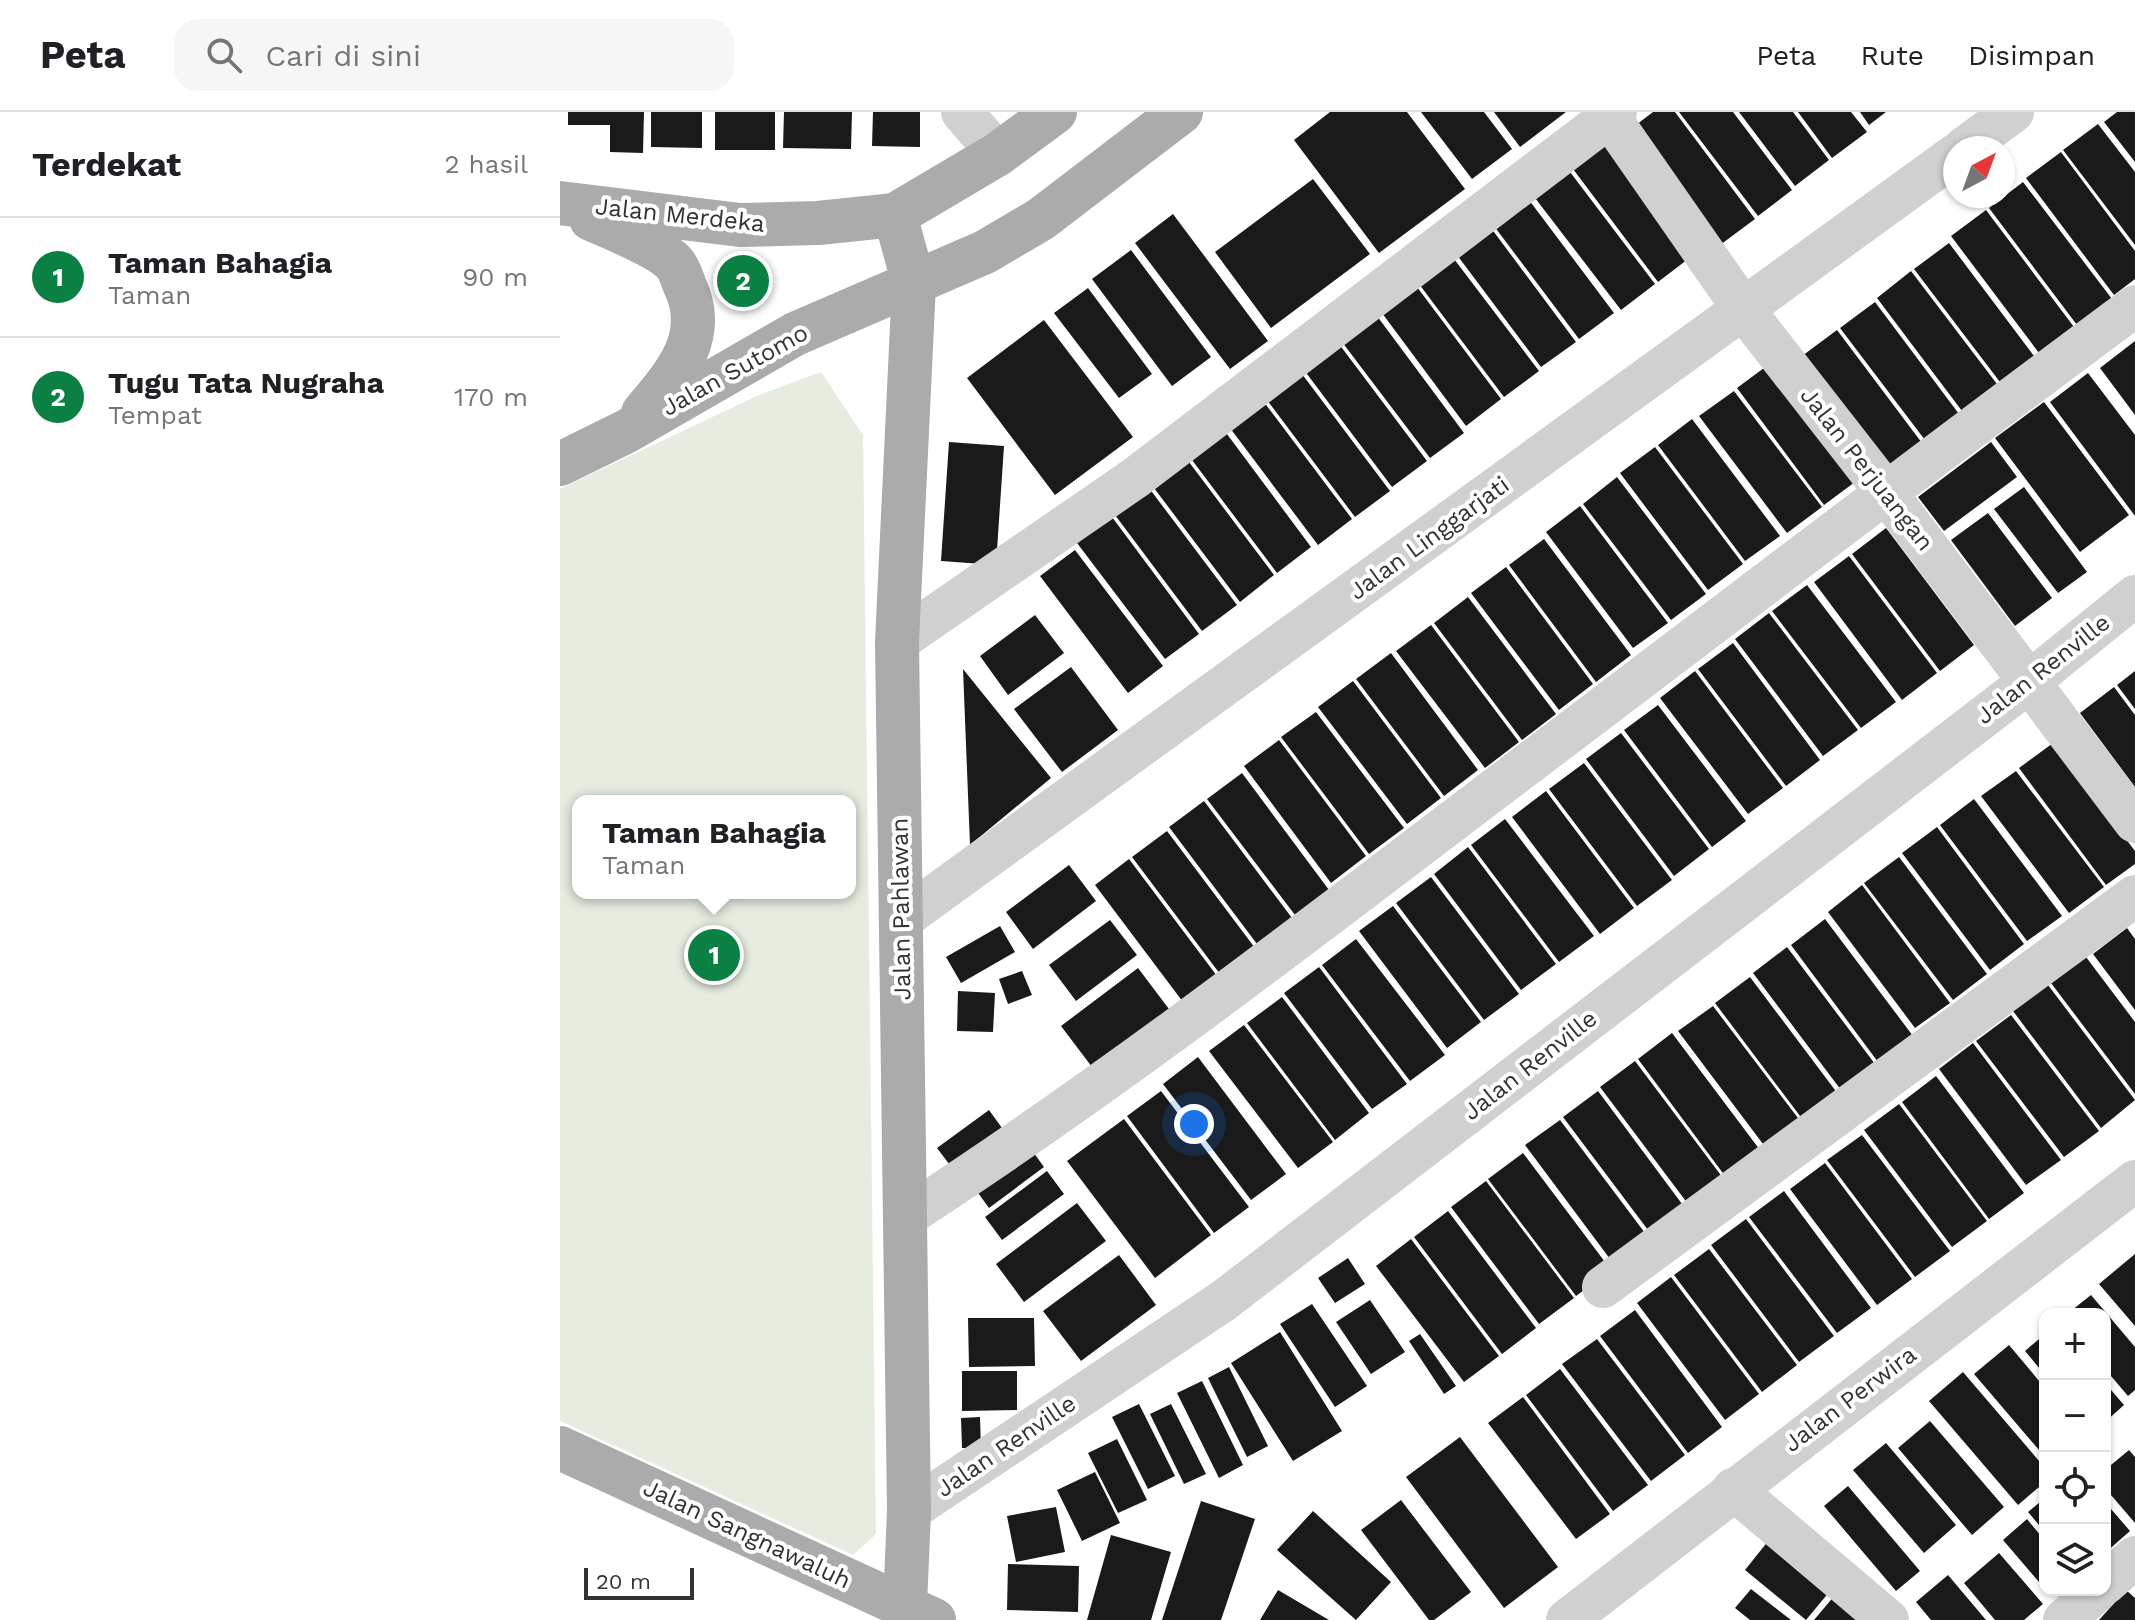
<!DOCTYPE html>
<html lang="id">
<head>
<meta charset="utf-8">
<style>
	body { margin:0; font-family:"Work Sans",sans-serif; background:#f6f6f6; color:#202124 }
	.controls { position:absolute; right:24px; bottom:24px; display:grid; overflow:hidden; border-radius:16px; box-shadow:0 2px 6px #0004 }
	.controls button { width:72px; height:72px; display:grid; place-items:center; padding:0; border:0; border-bottom:2px solid #e0e0e0; background:#fff; color:#202124; font:40px sans-serif }
	.compass { position:absolute; left:1383px; top:24px; width:72px; height:72px; border-radius:50%; background:#fff; box-shadow:0 2px 6px #0004; rotate:41deg }
	.scale { position:absolute; left:24px; bottom:20px; width:110px; box-sizing:border-box; padding-left:8px; border:4px solid #333; border-top:0; font-size:22px; line-height:28px; white-space:nowrap; color:#333; -webkit-text-stroke:6px #fff; paint-order:stroke }
	.you { position:absolute; left:634px; top:1012px; width:28px; height:28px; margin:-20px; border:6px solid #fff; border-radius:50%; background:#1a73e8; box-shadow:0 0 0 12px #1a73e833 }
	.badge { display:grid; place-items:center; width:52px; height:52px; border-radius:50%; background:#0b8043; color:#fff; font-size:26px; font-weight:700 }
	.pin { position:absolute; translate:-50% -50%; border:4px solid #fff; box-shadow:0 2px 8px #0006 }
	.popup { position:absolute; left:12px; top:683px; width:284px; height:104px; box-sizing:border-box; display:grid; place-content:center; border-radius:16px; background:#fff; filter:drop-shadow(0 2px 6px #0005); font-size:26px; white-space:nowrap; color:#757577 }
	.popup b { font-size:30px; color:#202124 }
	.popup::after { content:''; position:absolute; left:50%; top:100%; margin-left:-16px; border:16px solid transparent; border-top-color:#fff }
	.list { margin:0; padding:0; list-style:none }
	h2 { display:flex; justify-content:space-between; align-items:center; height:104px; margin:0; padding:0 32px; font-size:34px }
	h2 small { font-size:26px; font-weight:400; color:#757577 }
	.list li { display:grid; grid-template-columns:52px 1fr auto; gap:24px; align-items:center; box-sizing:border-box; height:120px; padding:0 32px; border-top:2px solid #e0e0e0 }
	.list b { display:block; font-size:30px; white-space:nowrap }
	.list p { margin:0; font-size:26px; white-space:nowrap; color:#757577 }
	.list em { font-size:26px; font-style:normal; color:#757577 }
	.icon { flex:none; width:44px; height:44px; fill:none; stroke:currentColor; stroke-width:2; stroke-linecap:round; stroke-linejoin:round }
	.map { position:relative; flex:none; width:1575px; height:1508px; overflow:hidden }
	header { display:flex; align-items:center; gap:48px; box-sizing:border-box; height:112px; padding:0 40px; background:#fff; border-bottom:2px solid #e0e0e0 }
	header strong { font-size:38px }
	nav { display:flex; gap:44px; margin-inline-start:auto; font-size:28px }
	.search { width:560px; height:72px; background:#f6f6f6; display:flex; align-items:center; gap:20px; box-sizing:border-box; padding:0 28px; border-radius:24px; color:#757577; font-size:30px }
	main { display:flex }
	aside { flex:1; background:#fff }
	.map>svg:first-child { display:block }
</style>
</head>
<body>
<header>
<strong>Peta</strong>
<div class="search"><svg class="icon" aria-label="search" viewBox="0 0 24 24"><circle cx="10" cy="10" r="6"/><path d="M15 15l6 6"/></svg>Cari di sini</div>
<nav><a>Peta</a><a>Rute</a><a>Disimpan</a></nav>
</header>
<main>
<aside>
<h2>Terdekat<small>2 hasil</small></h2>
<ul class="list">
<li><span class="badge">1</span><div><b>Taman Bahagia</b><p>Taman</p></div><em>90 m</em></li>
<li><span class="badge">2</span><div><b>Tugu Tata Nugraha</b><p>Tempat</p></div><em>170 m</em></li>
</ul>
</aside>
<div class="map">
<svg width="1575" height="1508" viewBox="0 0 1575 1508">
	<rect width="100%" height="100%" fill="#fff"/>
	<!-- green -->
	<path fill="#e6ecdf" fill-rule="evenodd" d="M261,260L303,323L316,1422L293,1443L0,1309V377L201,282ZM18,689H290V781H18Z"/>
	<!-- building -->
	<path fill="#1a1a1a" d="M8,0H84L83,41L50,40V13H8Z
		M91,0H142V36L91,35Z
		M155,0H215V38H155Z
		M224,0H292L291,37L223,36Z
		M313,0H360V35L312,34Z
		M770,0H847L905,77L819,141L734,28Z
		M861,0H924L952,37L912,67Z
		M934,0H1006L960,35Z
		M1093,0H1115L1195,107L1160,133L1072,16Z
		M1119,0H1173L1232,78L1198,104Z
		M1179,0H1233L1269,48L1235,74Z
		M1238,0H1291L1307,20L1272,46Z
		M1300,0H1326L1309,13Z
		M1557,0H1575V50L1544,10Z
		M1538,12L1575,60V133L1503,38Z
		M1045,28L1132,144L1098,170L1010,53Z
		M1501,40L1575,139V167L1554,183L1466,66Z
		M1007,56L1095,172L1061,198L972,82Z
		M753,67L810,142L711,216L655,140Z
		M1463,70L1552,187L1517,213L1429,96Z
		M966,84L1054,201L1019,227L931,110Z
		M1426,98L1514,215L1479,241L1391,124Z
		M613,102L708,229L670,257L575,131Z
		M928,112L1016,230L981,255L894,139Z
		M1389,131L1477,248L1443,274L1354,157Z
		M571,138L651,245L612,274L532,167Z
		M891,143L979,259L944,285L856,168Z
		M1351,159L1440,276L1405,303L1317,186Z
		M854,171L941,287L906,314L819,197Z
		M528,176L592,262L559,286L494,201Z
		M1315,190L1402,306L1368,332L1280,216Z
		M817,204L904,321L870,346L782,230Z
		M484,208L573,325L495,383L407,266Z
		M1277,218L1365,335L1330,360L1242,244Z
		M1575,229V303L1540,256Z
		M779,232L867,349L832,375L744,258Z
		M1212,250L1299,367L1264,393L1177,276Z
		M1528,261L1575,323V404L1490,290Z
		M742,262L830,379L795,405L707,288Z
		M1174,279L1262,395L1227,421L1139,304Z
		M704,290L792,407L758,433L670,316Z
		M1484,290L1569,403L1520,440L1435,326Z
		M1132,307L1220,424L1185,449L1098,333Z
		M664,318L751,435L717,461L629,344Z
		M389,330L444,334L436,453L381,449Z
		M1431,330L1457,365L1384,419L1358,385Z
		M1095,335L1183,452L1148,478L1060,361Z
		M626,346L714,463L680,490L591,372Z
		M1057,365L1146,482L1111,508L1023,392Z
		M1464,375L1527,460L1498,481L1434,397Z
		M589,376L677,493L642,519L555,403Z
		M1020,394L1108,511L1073,536L986,420Z
		M1428,401L1492,486L1455,514L1391,428Z
		M552,405L639,522L605,547L517,431Z
		M1326,416L1414,533L1380,559L1292,442Z
		M984,427L1071,543L1036,570L949,453Z
		M515,438L603,554L568,581L480,464Z
		M1289,444L1377,561L1342,588L1254,470Z
		M946,455L1033,572L999,598L911,481Z
		M1247,473L1336,590L1301,616L1212,499Z
		M908,485L996,602L962,628L874,511Z
		M1209,501L1298,618L1263,644L1175,527Z
		M475,503L504,541L448,583L420,544Z
		M871,513L959,630L925,656L836,539Z
		M1173,531L1260,648L1226,674L1138,557Z
		M831,541L918,658L884,684L796,567Z
		M511,555L558,618L502,660L454,597Z
		M403,557L491,666L410,733Z
		M1135,559L1223,676L1188,702L1100,586Z
		M1575,559V597L1557,573Z
		M793,569L881,686L847,712L758,595Z
		M1554,575L1575,603V675L1520,601Z
		M1098,593L1186,709L1152,735L1064,618Z
		M756,600L844,716L809,742L721,625Z
		M1061,621L1149,737L1114,764L1026,647Z
		M719,628L806,744L771,771L684,654Z
		M1493,631L1575,739V752L1546,773L1459,656Z
		M1024,651L1112,768L1077,794L989,677Z
		M1456,659L1544,775L1509,801L1421,684Z
		M682,661L769,778L735,803L647,687Z
		M986,679L1074,796L1040,822L952,705Z
		M1414,687L1502,804L1467,829L1380,713Z
		M644,689L732,806L697,832L609,715Z
		M945,707L1034,824L999,850L911,733Z
		M1377,715L1464,832L1430,858L1342,741Z
		M607,719L695,836L660,862L572,745Z
		M908,735L996,852L961,878L874,762Z
		M1339,745L1427,862L1393,888L1304,771Z
		M569,747L657,864L623,890L535,773Z
		M509,753L536,789L473,837L446,800Z
		M871,765L959,882L924,908L836,791Z
		M1302,773L1390,891L1355,916L1268,800Z
		M833,794L921,910L887,936L799,819Z
		M1265,807L1353,924L1318,950L1231,833Z
		M550,808L577,843L516,889L489,853Z
		M440,814L455,840L401,871L386,845Z
		M1567,816L1575,827V898L1533,842Z
		M796,827L885,943L850,969L762,853Z
		M1227,835L1315,952L1281,978L1193,861Z
		M1526,845L1575,910V982L1491,871Z
		M759,855L847,972L812,997L724,881Z
		M578,856L612,901L535,959L501,914Z
		M462,859L472,883L448,892L439,867Z
		M1190,865L1278,982L1243,1008L1155,891Z
		M1488,873L1575,988L1541,1016L1453,899Z
		M398,879L435,881L433,920L397,919Z
		M722,885L809,1001L775,1028L687,911Z
		M1153,894L1241,1010L1206,1036L1118,919Z
		M1451,903L1539,1019L1504,1045L1416,929Z
		M684,913L773,1030L738,1056L649,939Z
		M1112,921L1200,1038L1165,1064L1078,947Z
		M1413,931L1501,1048L1466,1073L1379,957Z
		M638,945L726,1062L691,1088L603,972Z
		M1075,949L1163,1066L1128,1092L1040,975Z
		M1376,964L1464,1081L1429,1107L1342,990Z
		M601,979L689,1095L654,1121L567,1004Z
		M1038,979L1125,1096L1091,1122L1003,1005Z
		M1339,992L1427,1109L1392,1135L1304,1018Z
		M429,998L450,1027L399,1065L377,1036Z
		M564,1007L651,1123L595,1166L507,1049Z
		M1000,1008L1088,1125L1053,1151L965,1033Z
		M1302,1023L1390,1139L1355,1165L1267,1048Z
		M471,1037L484,1055L429,1096L416,1078Z
		M963,1041L1051,1158L1016,1184L928,1067Z
		M1265,1051L1352,1167L1317,1193L1230,1077Z
		M487,1059L504,1082L442,1128L425,1105Z
		M926,1069L1014,1186L979,1212L891,1095Z
		M1224,1079L1311,1196L1277,1221L1189,1105Z
		M517,1091L546,1129L464,1190L436,1152Z
		M888,1099L976,1216L942,1242L854,1125Z
		M1186,1107L1274,1224L1239,1250L1151,1133Z
		M851,1127L939,1244L904,1270L816,1154Z
		M1149,1137L1237,1253L1202,1280L1114,1163Z
		M1575,1142V1214L1539,1172Z
		M559,1143L596,1193L521,1249L483,1199Z
		M788,1146L805,1172L775,1191L758,1166Z
		M1111,1165L1199,1282L1165,1308L1077,1191Z
		M1531,1183L1575,1235V1278L1568,1284L1545,1257V1202H1507Z
		M810,1188L845,1240L811,1262L776,1210Z
		M752,1192L807,1274L775,1295L720,1212Z
		M1075,1198L1162,1315L1128,1341L1040,1224Z
		M408,1206H474L475,1254L409,1255Z
		M720,1220L782,1319L733,1349L671,1251Z
		M860,1222L896,1274L884,1282L849,1229Z
		M1485,1222V1263L1465,1239Z
		M1037,1227L1125,1343L1091,1369L1002,1252Z
		M1449,1233L1485,1276V1345L1414,1262Z
		M669,1255L708,1334L687,1345L648,1266Z
		M1000,1257L1088,1373L1053,1399L966,1283Z
		M402,1259H457V1298L402,1299Z
		M1403,1260L1485,1356V1370L1458,1393L1369,1289Z
		M642,1269L683,1353L659,1366L617,1281Z
		M1545,1271L1564,1293L1545,1310Z
		M963,1285L1050,1402L1016,1427L928,1311Z
		M579,1292L615,1364L588,1377L552,1305Z
		M611,1292L646,1362L624,1372L590,1302Z
		M420,1305L421,1336H402L401,1306Z
		M1370,1309L1444,1395L1412,1423L1338,1336Z
		M900,1325L998,1455L944,1496L846,1365Z
		M557,1327L587,1388L558,1401L528,1341Z
		M1326,1331L1396,1413L1364,1441L1293,1358Z
		M1569,1338L1575,1345V1411L1545,1376V1358Z
		M535,1360L560,1411L522,1429L497,1378Z
		M1288,1374L1360,1459L1336,1479L1264,1394Z
		M1485,1386V1420L1468,1400Z
		M841,1388L911,1480L874,1508H869L801,1418Z
		M641,1389L695,1407L661,1508H602Z
		M1545,1390L1570,1419L1545,1441Z
		M496,1395L505,1440L456,1450L447,1404Z
		M753,1399L831,1470L796,1508L717,1438Z
		M1467,1407L1485,1429V1477L1443,1428Z
		M551,1423L611,1440L591,1508H527Z
		M1213,1423L1275,1473L1246,1508L1185,1458Z
		M1439,1441L1483,1492L1464,1508H1435L1404,1471Z
		M448,1452L519,1454L518,1500L447,1498Z
		M1388,1463L1426,1508H1371L1356,1490Z
		M1191,1477L1231,1508H1190L1175,1496Z
		M718,1478L769,1508H700Z
		M1566,1478L1575,1486V1508H1539Z
		M1275,1483L1306,1508H1254Z"/>
	<g fill="none" stroke-linecap="round" stroke-linejoin="round">
		<!-- minor -->
		<path stroke="#d0d0d0" stroke-width="42" d="M402,0L438,42
			M1046,0L1184,198L1325,379L1575,710
			M1404,36L1453,0
			M337,530L575,366L1056,0
			M341,808L1395,43
			M345,1105C535,982 714,845 894,708C1120,537 1346,364 1575,194
			M1043,1175L1575,784
			M1173,1377L1328,1508
			M349,1399L663,1189L1469,570L1575,484
			M1545,1472L1575,1445
			M1007,1508L1575,1069
			M1504,1508L1538,1478"/>
		<!-- major -->
		<path stroke="#ababab" stroke-width="44" d="M0,91L180,113L258,111L335,103L438,42L495,0
			M335,103L354,172L337,530L349,1399L345,1494
			M31,107C50,115 102,137 114,151C119,156 122,167 125,174C149,225 115,263 83,301
			M0,352L67,319L235,222L425,140L481,107L621,0
			M0,1336L374,1508"/>
	</g>
	<g text-anchor="middle" dominant-baseline="central" stroke-width="8" stroke-linejoin="round" paint-order="stroke">
		<!-- street labels -->
		<g font-size="24" fill="#333" stroke="#fff">
			<text transform="translate(120 103) rotate(6)">Jalan Merdeka</text>
			<text transform="translate(175 258) rotate(-29)">Jalan Sutomo</text>
			<text transform="translate(1307 357) rotate(52)">Jalan Perjuangan</text>
			<text transform="translate(869 426) rotate(-36)">Jalan Linggarjati</text>
			<text transform="translate(1483 557) rotate(-38)">Jalan Renville</text>
			<text transform="translate(341 797) rotate(-91)">Jalan Pahlawan</text>
			<text transform="translate(970 953) rotate(-38)">Jalan Renville</text>
			<text transform="translate(1290 1287) rotate(-37)">Jalan Perwira</text>
			<text transform="translate(446 1334) rotate(-34)">Jalan Renville</text>
			<text transform="translate(187 1422) rotate(25)">Jalan Sangnawaluh</text>
		</g>
	</g>
</svg>
<div class="controls">
<button>+</button>
<button>−</button>
<button><svg class="icon" aria-label="locate" viewBox="0 0 24 24"><circle cx="12" cy="12" r="6"/><path d="M12 2v4M12 18v4M2 12h4M18 12h4"/></svg></button>
<button><svg class="icon" aria-label="layers" viewBox="0 0 24 24"><path d="M12 4l9 5-9 5-9-5zM3 14l9 5 9-5"/></svg></button>
</div>
<svg class="compass" viewBox="-18 -18 36 36"><path d="M0-13l5 13h-10z" fill="#e53935"/><path d="M0 13l5-13h-10z" fill="#757577"/></svg>
<div class="scale">20 m</div>
<div class="you"></div>
<div class="pin badge" style="left:154px;top:843px">1</div>
<div class="popup"><b>Taman Bahagia</b>Taman</div>
<div class="pin badge" style="left:183px;top:169px">2</div>
</div>
</main>
</body>
</html>
